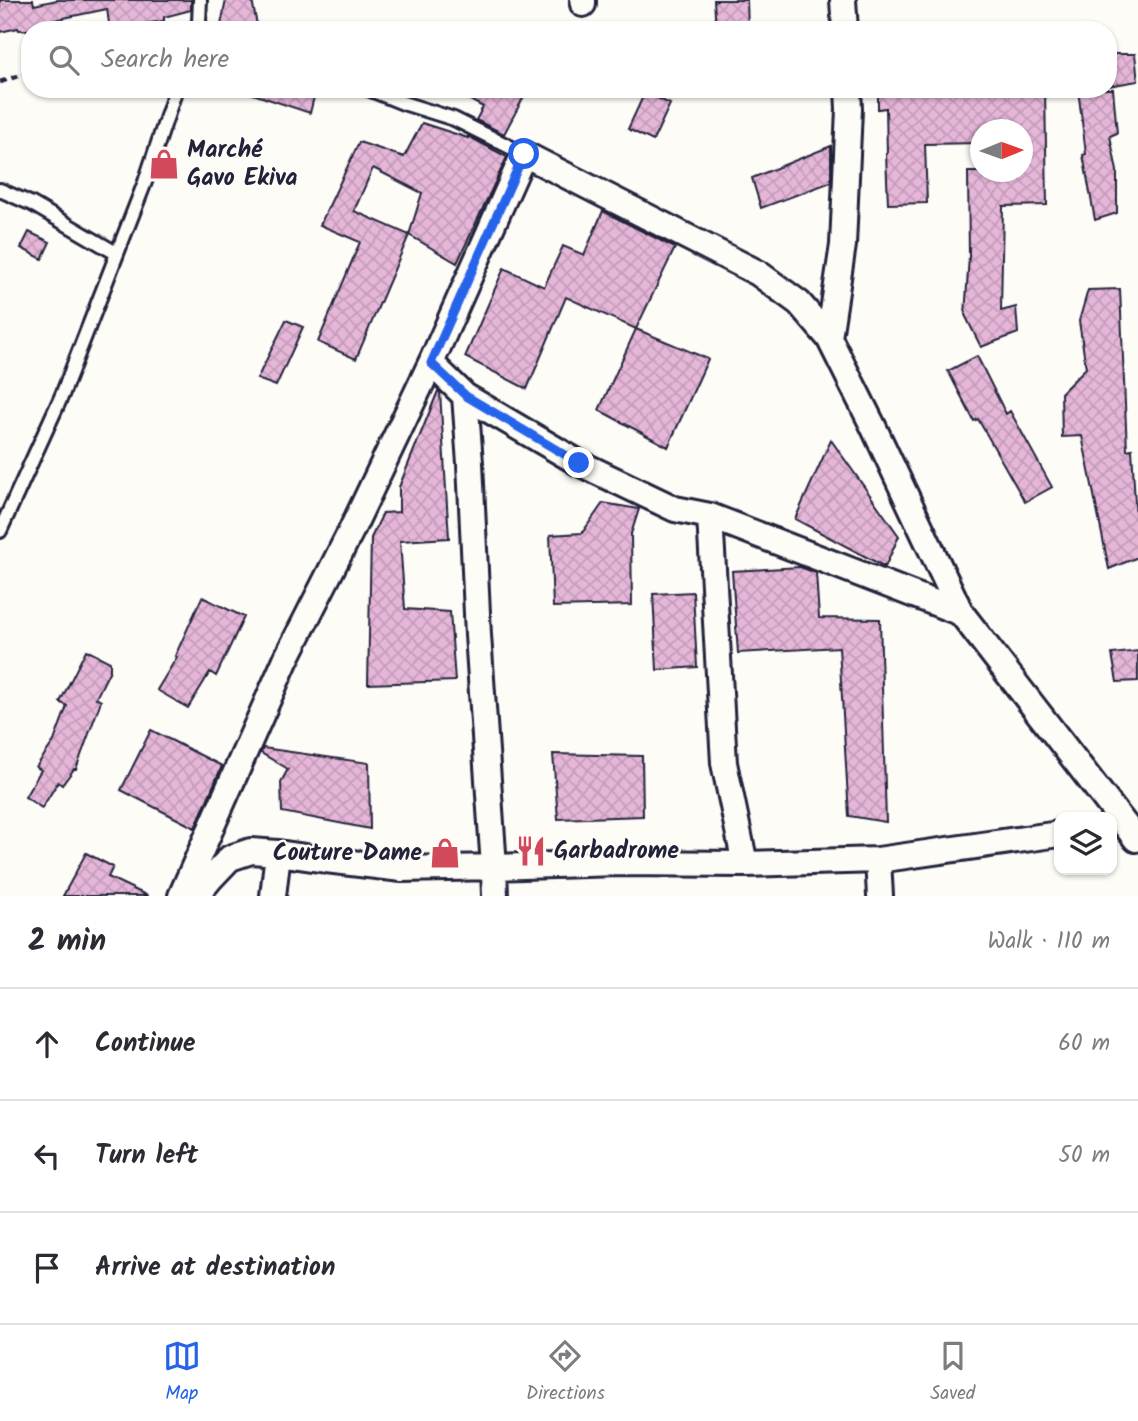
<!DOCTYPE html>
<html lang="en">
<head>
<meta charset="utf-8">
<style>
	body { margin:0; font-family:Kalam,sans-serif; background:#f7f7f7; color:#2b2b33 }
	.controls { position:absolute; right:21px; bottom:21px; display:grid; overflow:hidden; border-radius:14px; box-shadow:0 2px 5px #0004 }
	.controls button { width:63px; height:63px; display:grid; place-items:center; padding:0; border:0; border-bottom:2px solid #e1e1e2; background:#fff; color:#2b2b33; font:35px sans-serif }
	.compass { position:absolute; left:970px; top:119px; width:63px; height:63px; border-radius:50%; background:#fff; box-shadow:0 2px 5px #0004; rotate:89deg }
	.stop { position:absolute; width:21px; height:21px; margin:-16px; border:5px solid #2563eb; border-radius:50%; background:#fff }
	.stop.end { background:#2563eb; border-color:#fff; box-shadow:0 2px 7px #0008 }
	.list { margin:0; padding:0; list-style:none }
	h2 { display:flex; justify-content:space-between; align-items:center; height:91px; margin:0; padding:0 28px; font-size:30px }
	h2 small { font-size:23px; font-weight:400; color:#7c7c81 }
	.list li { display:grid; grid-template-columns:46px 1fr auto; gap:21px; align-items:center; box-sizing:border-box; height:112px; padding:0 28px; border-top:2px solid #e1e1e2 }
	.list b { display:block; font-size:26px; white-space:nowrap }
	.list em { font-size:23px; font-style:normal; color:#7c7c81 }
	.icon { flex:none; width:38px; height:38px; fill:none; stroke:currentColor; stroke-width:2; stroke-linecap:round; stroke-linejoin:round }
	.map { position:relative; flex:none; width:1138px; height:896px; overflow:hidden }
	.search { position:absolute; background:#fff; box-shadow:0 2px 5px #0004; left:21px; right:21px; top:21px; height:77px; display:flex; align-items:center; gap:18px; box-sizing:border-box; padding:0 24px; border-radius:28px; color:#7c7c81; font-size:26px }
	.sheet { height:427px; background:#fff }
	nav { display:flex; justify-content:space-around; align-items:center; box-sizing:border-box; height:98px; border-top:2px solid #e1e1e2; background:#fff; font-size:19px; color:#7c7c81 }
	nav a { display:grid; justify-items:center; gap:4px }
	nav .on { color:#2563eb }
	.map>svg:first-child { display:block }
</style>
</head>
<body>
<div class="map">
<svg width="1138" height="896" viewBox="0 0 1138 896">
	<defs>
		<pattern id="building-cross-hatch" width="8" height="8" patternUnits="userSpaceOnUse" patternTransform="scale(1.75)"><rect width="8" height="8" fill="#e5b6d8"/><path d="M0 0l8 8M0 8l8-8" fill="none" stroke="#c49cba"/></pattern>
	</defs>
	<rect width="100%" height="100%" fill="#fdfcf7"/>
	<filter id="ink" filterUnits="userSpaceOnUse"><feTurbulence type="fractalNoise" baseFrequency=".0143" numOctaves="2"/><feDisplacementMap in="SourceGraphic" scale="14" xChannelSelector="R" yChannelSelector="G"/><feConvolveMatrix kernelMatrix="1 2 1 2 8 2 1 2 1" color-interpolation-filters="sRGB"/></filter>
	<g filter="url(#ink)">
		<!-- building -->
		<path fill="url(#building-cross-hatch)" stroke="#22223b" stroke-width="2" fill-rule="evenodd" d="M0,0H33L34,5L57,0H191V10L164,17V21L136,25V27L110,30L107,9L54,20L55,30H19L18,28L0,32Z
			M226,0H252L258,30H220Z
			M714,0H747L748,30H716Z
			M1108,54H1135L1138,81L1108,86Z
			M250,89H316L310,113L250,93Z
			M450,89H528L504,134L476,120L483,107Z
			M878,89H1045L1047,205L1003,206L1001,311L1016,307L1018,333L981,347L965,315L969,256L968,172H1023V130H981V143L925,144L927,203L888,204L886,154H887L886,108L878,109Z
			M1078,89H1113L1117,133L1110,136L1117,171V213L1095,220L1083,155L1086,154Z
			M645,92L670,104L653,141L628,129Z
			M422,123L468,138V136L507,157L457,263L409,235L356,359L318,342L360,242L320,225L359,142L404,157ZM373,168L422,193L409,235L354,211Z
			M831,146V182L761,208L752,178Z
			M603,211L675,248L636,329L566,297L527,389L465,357L504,268L544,287L563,246L584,255Z
			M29,232L50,242L42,259L21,248Z
			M1120,289L1127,450L1132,449L1138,557L1109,569L1082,436L1062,437L1061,393L1086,368L1079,321L1088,290Z
			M286,320L303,327L276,386L257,379Z
			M636,329L708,359L668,447L599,410Z
			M977,356L1006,414L1010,411L1052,487L1025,502L978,419L974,421L948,371Z
			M438,391L440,392L449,538L400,541L405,609L450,612L455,681L368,684L371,538L383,513L399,512V487Z
			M831,440L899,536L885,567L795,519Z
			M603,503L639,509L631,534L632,605L553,607L550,535L582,533Z
			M800,567L816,573L819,618L880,619L886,822L849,816L839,647L738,653L732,571Z
			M693,592L697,667L657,670L653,594Z
			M202,597L244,617L216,676L210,672L188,708L157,690L177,657L175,656Z
			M86,650L110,662V670L96,698L101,701L76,769H74L62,785L58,782L42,808L25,797L41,770L36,767L54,741L67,706L60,702Z
			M1138,651V681L1117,682L1112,654Z
			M151,730L222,766L195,828L121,790Z
			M263,748L369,763L370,829L282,812L281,782L288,769L261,753Z
			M553,754L642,756L643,816L558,819Z
			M86,853L113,867L108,877L148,896H63Z"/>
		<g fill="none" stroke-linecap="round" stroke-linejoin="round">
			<!-- service casing -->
			<g stroke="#22223b" stroke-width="18">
				<path id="service" d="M196,30L199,22L200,0
					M368,89L403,103L454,119L524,154
					M0,190L32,204L116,253
					M0,531L62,395L145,182L176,89"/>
			</g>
			<!-- minor casing -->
			<g stroke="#22223b" stroke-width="30">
				<path id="minor" d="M583,0V4
					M843,0L845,30
					M829,338L843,245L849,109L848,89
					M431,363L465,396L579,463L675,509L710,516L961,613
					M465,396L470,463L478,635L494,867L617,863L745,864L878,860L1059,834
					M710,516L724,763L745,864
					M878,860L880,896
					M181,896L286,659L352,529L431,363L524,154L758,273L799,303L829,338L873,426L961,613L1136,839
					M196,896L210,879L230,858L251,851L278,853L326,860L402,869L494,867L495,896
					M273,896L278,853"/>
			</g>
			<!-- path -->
			<path stroke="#22223b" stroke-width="4.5" stroke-dasharray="7 5" stroke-linecap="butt" d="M170,30L181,27
				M0,82L30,72"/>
			<!-- service -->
			<use href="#service" stroke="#fdfcf7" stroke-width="12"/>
			<!-- minor -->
			<use href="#minor" stroke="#fdfcf7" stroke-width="24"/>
		</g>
	</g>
	<g fill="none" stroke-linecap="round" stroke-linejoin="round" filter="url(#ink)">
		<!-- route -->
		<path stroke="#2563eb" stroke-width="9" d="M524,154L431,363L466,396L579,463"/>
	</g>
	<!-- icons -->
	<defs>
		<g id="shop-bare" transform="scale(2.415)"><path d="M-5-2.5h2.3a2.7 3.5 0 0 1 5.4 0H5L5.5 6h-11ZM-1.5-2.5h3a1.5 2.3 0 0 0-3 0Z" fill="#d1495b" stroke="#fdfcf7" stroke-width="2.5" paint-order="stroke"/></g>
		<g id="restaurant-bare" transform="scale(2.415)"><path d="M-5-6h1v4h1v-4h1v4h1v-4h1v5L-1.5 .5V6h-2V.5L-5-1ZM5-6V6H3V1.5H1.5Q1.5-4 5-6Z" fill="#d1495b" stroke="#fdfcf7" stroke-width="2.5" paint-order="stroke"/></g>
	</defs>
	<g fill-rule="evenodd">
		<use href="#shop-bare" x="164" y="164"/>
		<use href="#restaurant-bare" x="531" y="851"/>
		<use href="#shop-bare" x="445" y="853"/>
	</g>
	<g text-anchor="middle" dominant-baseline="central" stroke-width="5" stroke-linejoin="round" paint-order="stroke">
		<!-- poi labels -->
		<g font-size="24" font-weight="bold" fill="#22223b" stroke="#fdfcf7" text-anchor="start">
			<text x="187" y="150">Marché<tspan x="187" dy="28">Gavo Ekiva</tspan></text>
			<text x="554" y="851">Garbadrome</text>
			<text x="422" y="853" text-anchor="end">Couture Dame</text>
		</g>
	</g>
</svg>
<div class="controls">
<button><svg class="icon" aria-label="layers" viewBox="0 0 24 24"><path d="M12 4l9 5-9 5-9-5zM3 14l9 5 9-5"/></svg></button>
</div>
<svg class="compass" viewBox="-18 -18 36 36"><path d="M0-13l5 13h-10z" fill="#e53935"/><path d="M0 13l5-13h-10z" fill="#7c7c81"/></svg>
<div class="stop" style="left:524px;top:154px"></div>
<div class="stop end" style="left:579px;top:463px"></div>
<div class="search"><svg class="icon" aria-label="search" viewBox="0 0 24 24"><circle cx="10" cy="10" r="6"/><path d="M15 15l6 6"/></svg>Search here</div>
</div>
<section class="sheet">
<h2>2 min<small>Walk · 110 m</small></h2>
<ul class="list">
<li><svg class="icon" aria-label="ahead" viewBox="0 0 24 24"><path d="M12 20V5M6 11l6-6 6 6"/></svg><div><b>Continue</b></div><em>60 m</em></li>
<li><svg class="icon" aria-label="left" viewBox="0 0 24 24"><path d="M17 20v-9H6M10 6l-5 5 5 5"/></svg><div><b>Turn left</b></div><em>50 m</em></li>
<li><svg class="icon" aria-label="arrive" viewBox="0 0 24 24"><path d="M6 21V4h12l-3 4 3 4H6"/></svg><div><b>Arrive at destination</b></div></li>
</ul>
</section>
<nav>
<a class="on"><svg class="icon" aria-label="map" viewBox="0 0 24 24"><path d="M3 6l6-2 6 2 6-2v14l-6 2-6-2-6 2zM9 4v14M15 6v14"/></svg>Map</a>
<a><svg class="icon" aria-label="directions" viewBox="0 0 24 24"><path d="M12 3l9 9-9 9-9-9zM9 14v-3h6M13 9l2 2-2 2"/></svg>Directions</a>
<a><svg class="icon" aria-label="saved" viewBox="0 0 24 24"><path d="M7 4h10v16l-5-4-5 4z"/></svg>Saved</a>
</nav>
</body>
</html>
